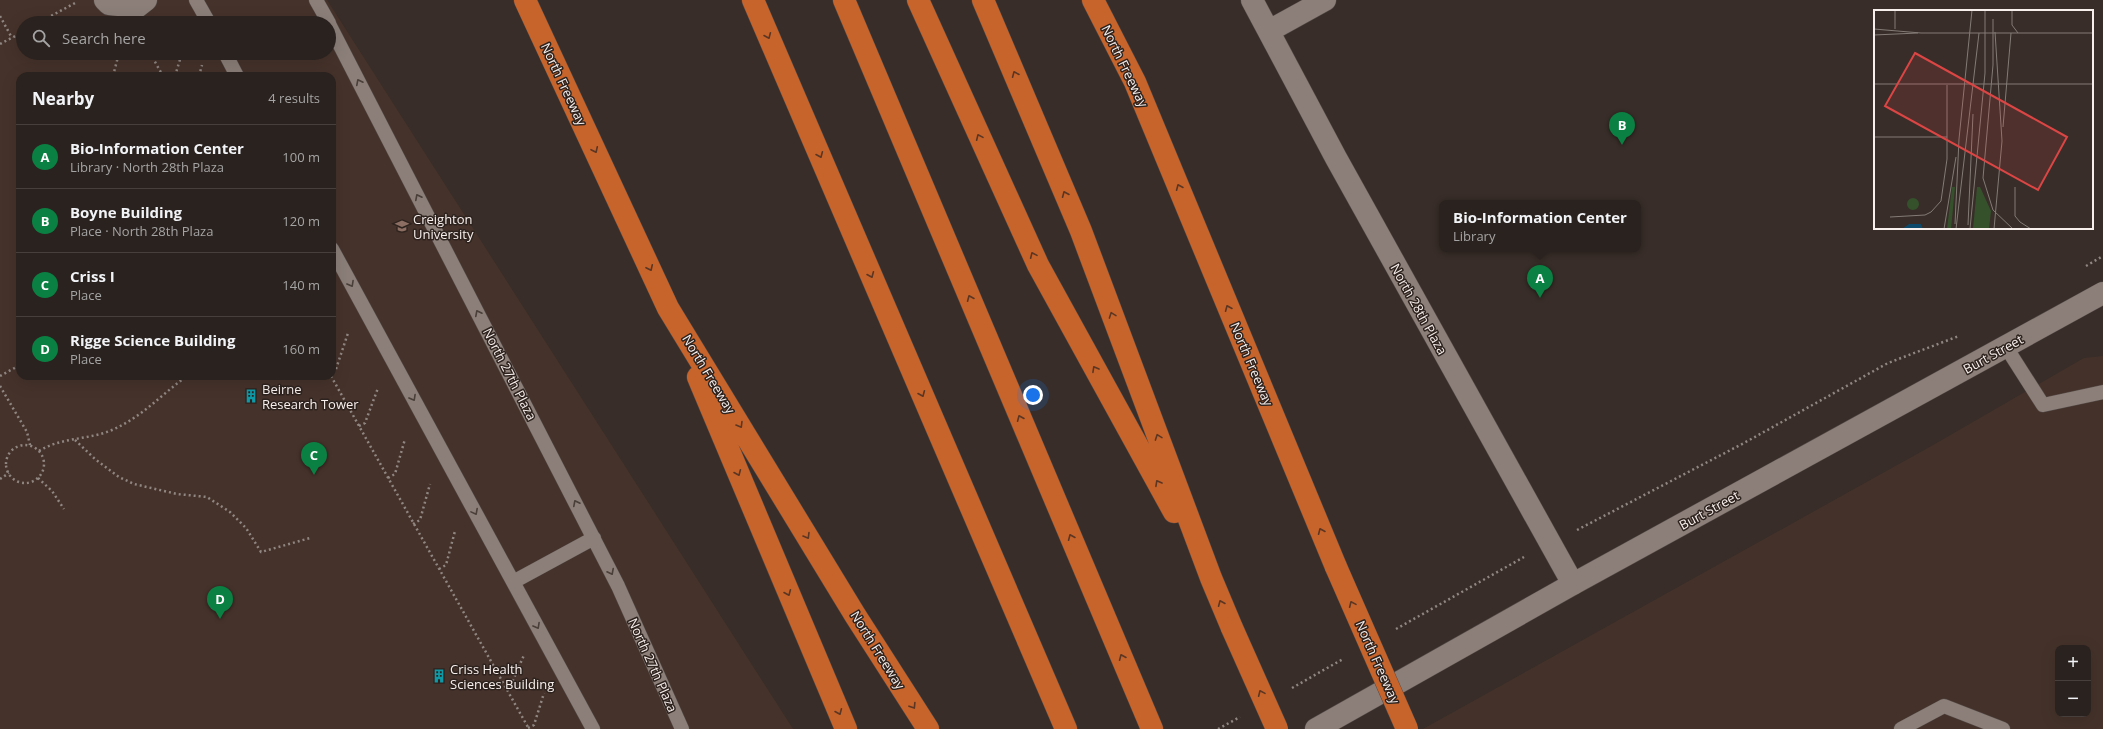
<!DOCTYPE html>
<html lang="en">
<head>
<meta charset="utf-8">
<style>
	body { margin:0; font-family:"Open Sans",sans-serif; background:#322a27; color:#f1f3f6 }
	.controls { position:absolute; right:12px; bottom:12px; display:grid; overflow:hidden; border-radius:8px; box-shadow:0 4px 16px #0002 }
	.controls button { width:36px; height:36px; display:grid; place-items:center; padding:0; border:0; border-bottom:1px solid #463f3c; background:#2a221e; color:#f1f3f6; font:20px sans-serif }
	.you { position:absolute; left:1033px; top:395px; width:14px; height:14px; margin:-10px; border:3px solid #fff; border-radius:50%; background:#1a73e8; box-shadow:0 0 0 6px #1a73e833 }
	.badge { display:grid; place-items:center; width:26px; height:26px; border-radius:50%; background:#0b8043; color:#fff; font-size:13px; font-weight:700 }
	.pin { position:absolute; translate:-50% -33px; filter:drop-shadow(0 1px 2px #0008) }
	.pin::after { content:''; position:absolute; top:21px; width:14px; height:12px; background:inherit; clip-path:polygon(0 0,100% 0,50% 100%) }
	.popup { position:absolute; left:1439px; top:200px; width:202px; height:52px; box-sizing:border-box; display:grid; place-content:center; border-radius:8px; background:#2a221e; filter:drop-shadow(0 1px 3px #0005); font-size:13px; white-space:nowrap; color:#a5a4a4 }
	.popup b { font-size:15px; color:#f1f3f6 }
	.popup::after { content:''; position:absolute; left:50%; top:100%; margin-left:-8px; border:8px solid transparent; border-top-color:#2a221e }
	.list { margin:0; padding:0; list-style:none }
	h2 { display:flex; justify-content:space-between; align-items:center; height:52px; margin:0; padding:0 16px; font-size:17px }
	h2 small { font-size:13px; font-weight:400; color:#a5a4a4 }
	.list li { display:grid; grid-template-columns:26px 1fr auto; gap:12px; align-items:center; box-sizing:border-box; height:64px; padding:0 16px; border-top:1px solid #463f3c }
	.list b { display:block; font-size:15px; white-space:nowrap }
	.list p { margin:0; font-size:13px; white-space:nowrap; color:#a5a4a4 }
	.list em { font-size:13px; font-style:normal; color:#a5a4a4 }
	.icon { flex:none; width:22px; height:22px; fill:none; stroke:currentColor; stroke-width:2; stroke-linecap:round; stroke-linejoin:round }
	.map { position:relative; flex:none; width:2103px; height:729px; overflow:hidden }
	.search { position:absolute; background:#2a221e; box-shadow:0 4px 16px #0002; left:16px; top:16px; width:320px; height:44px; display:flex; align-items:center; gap:10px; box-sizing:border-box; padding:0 14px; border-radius:22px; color:#a5a4a4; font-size:15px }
	.panel { position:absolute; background:#2a221e; box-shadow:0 4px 16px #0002; left:16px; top:72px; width:320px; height:308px; border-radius:12px }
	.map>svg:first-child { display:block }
</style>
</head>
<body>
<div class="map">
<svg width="2103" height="729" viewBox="0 0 2103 729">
	<rect width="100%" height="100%" fill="#382d28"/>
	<!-- built -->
	<path fill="#44322a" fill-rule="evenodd" d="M2103,356V729H1423L1935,444L2084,358ZM2058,648H2088V714H2058Z"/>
	<!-- education -->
	<path fill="#45322b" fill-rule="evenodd" d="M0,0H327L793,729H0ZM23,23H329V53H23ZM20,76H332V376H20Z"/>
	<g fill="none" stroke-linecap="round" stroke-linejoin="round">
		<!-- lane casing -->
		<g stroke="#534946" stroke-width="15">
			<path id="lane" d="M196,0L209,23
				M316,0L329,23
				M329,24L618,586L682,729
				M225,53L237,76
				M332,249L593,729
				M2006,347L2043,405L2103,392
				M513,582L594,538
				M1901,729L1944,706L2003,729"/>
		</g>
		<!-- street casing -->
		<g stroke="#534946" stroke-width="23">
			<path id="street" d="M105,0L109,4L137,7L146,0
				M1252,0L1336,158L1573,584
				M1269,31L1325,0"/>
		</g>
		<!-- secondary casing -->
		<g stroke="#534946" stroke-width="23">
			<path id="secondary" d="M1316,729L1573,584L2103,293"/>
		</g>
		<!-- highway casing -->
		<g stroke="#534946" stroke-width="23">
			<path id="highway" d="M525,0L668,308L855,615L928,729
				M753,0L1066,729
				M844,0L1152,729
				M918,0L1038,265L1174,512
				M983,0L1081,231L1211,578L1232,628
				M1093,0L1135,82L1336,567
				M698,377L846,729"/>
		</g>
		<!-- path -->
		<path stroke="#908682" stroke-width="2.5" stroke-dasharray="2 3" stroke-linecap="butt" d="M0,16L12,38
			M38,23L75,3
			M0,44L23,32
			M150,53L163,76
			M113,76L119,53
			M175,76L182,53
			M199,76L202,65
			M2086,266L2103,256
			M332,372L336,369L348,333
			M0,376L20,365
			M331,376L529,729
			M0,386L27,432L30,445
			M359,426L365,423L378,388
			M75,440L95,459L119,477L134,484L177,494L207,497L230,512L246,528L261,552L310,538
			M6 464a19 19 0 1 1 38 0a19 19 0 1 1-38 0Z
			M39,451C61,437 89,440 112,430C142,417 162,394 187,376
			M38,478L52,491L64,509
			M388,478L395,474L405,439
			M0,479L9,473
			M413,524L420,520L430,484
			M1577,530L1744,443L1888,363L1959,336
			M439,569L446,565L455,531
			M1396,629L1524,557
			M506,688L511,685L524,655
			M1292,688L1343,659
			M528,728L534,725L544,693
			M1218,729L1240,717"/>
		<!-- lane -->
		<use href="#lane" stroke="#8c7f79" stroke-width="14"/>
		<!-- street -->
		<use href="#street" stroke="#8c7f79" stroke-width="22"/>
		<!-- secondary -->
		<use href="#secondary" stroke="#8c7f79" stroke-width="22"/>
		<!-- highway -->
		<use href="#highway" stroke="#c7642c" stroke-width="22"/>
		<!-- highway-bridge casing -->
		<g stroke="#534946" stroke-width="23" stroke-linecap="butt">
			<path id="highway-bridge" d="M1336,567L1407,729
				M1232,628L1277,729"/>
		</g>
		<!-- highway-bridge -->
		<use href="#highway-bridge" stroke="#c7642c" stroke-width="22"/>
	</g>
	<!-- one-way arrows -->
	<defs><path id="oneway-chevron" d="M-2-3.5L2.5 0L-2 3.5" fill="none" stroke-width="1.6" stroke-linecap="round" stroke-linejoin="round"/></defs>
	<g stroke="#5c3622">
		<use href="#oneway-chevron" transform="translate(768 36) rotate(67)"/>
		<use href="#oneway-chevron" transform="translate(1015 74) rotate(-113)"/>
		<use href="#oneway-chevron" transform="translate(979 137) rotate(-114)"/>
		<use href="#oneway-chevron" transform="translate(595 150) rotate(65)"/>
		<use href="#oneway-chevron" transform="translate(820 155) rotate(67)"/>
		<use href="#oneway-chevron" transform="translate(1179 187) rotate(-113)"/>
		<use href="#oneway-chevron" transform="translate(1065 194) rotate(-113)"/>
		<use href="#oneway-chevron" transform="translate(1033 255) rotate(-114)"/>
		<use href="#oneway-chevron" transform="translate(650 268) rotate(65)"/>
		<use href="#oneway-chevron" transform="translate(871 275) rotate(67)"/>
		<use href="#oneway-chevron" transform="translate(970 298) rotate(-113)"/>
		<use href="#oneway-chevron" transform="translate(1228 308) rotate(-113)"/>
		<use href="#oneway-chevron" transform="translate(1112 315) rotate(-110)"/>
		<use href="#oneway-chevron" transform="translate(1095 369) rotate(-119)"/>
		<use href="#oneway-chevron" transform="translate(922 394) rotate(67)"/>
		<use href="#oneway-chevron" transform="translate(1020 418) rotate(-113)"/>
		<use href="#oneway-chevron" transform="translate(740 425) rotate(59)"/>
		<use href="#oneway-chevron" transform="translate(1158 437) rotate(-110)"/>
		<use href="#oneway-chevron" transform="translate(738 473) rotate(67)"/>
		<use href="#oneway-chevron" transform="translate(1158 483) rotate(-119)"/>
		<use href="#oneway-chevron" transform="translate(1321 531) rotate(-113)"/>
		<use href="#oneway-chevron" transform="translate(807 536) rotate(59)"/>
		<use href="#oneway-chevron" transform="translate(1071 537) rotate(-113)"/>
		<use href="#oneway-chevron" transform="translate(788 593) rotate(67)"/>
		<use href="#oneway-chevron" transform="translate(1221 603) rotate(-113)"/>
		<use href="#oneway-chevron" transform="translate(1352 604) rotate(-114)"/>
		<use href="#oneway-chevron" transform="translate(1122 657) rotate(-113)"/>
		<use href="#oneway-chevron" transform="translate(1261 693) rotate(-114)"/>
		<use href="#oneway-chevron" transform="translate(913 706) rotate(58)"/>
		<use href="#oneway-chevron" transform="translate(839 712) rotate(67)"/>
	</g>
	<g stroke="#4a3f39">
		<use href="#oneway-chevron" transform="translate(359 82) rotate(-117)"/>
		<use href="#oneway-chevron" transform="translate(418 197) rotate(-117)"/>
		<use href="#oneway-chevron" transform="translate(351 284) rotate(61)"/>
		<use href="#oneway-chevron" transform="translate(478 313) rotate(-117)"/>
		<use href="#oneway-chevron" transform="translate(413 398) rotate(61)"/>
		<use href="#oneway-chevron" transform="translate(576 503) rotate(-117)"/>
		<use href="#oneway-chevron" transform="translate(475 512) rotate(62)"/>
		<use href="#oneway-chevron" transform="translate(611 572) rotate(63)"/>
		<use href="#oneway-chevron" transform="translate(537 626) rotate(61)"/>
	</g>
	<!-- icons -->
	<defs>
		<g id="university-bare" transform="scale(1.08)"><path d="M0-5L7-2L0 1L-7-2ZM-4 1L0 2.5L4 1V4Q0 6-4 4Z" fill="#8d6e63" stroke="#2e231e" stroke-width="2.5" paint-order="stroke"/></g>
		<g id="building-bare" transform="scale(1.08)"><path d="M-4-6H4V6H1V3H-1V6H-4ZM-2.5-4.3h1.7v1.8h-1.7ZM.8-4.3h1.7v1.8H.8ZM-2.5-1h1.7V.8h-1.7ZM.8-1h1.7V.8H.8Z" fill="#0f9aa8" stroke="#2e231e" stroke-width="2.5" paint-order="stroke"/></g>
	</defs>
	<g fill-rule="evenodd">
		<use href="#university-bare" x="402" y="226"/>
		<use href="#building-bare" x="251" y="396"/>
		<use href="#building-bare" x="439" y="676"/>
	</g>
	<g text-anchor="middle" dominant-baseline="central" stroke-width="3" stroke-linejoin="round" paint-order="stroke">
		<!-- street labels -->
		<g font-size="13" fill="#f7efec" stroke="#2e231e">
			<text transform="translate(1125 66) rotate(64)">North Freeway</text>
			<text transform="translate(564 84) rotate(65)">North Freeway</text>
			<text transform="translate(1419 309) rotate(61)">North 28th Plaza</text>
			<text transform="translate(1993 354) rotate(-29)">Burt Street</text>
			<text transform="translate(1252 364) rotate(67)">North Freeway</text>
			<text transform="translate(510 374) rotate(63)">North 27th Plaza</text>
			<text transform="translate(709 374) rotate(59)">North Freeway</text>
			<text transform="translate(1709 510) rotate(-29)">Burt Street</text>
			<text transform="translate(878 650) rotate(58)">North Freeway</text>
			<text transform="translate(1378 662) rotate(66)">North Freeway</text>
			<text transform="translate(653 665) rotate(66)">North 27th Plaza</text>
		</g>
		<!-- poi labels -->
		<g font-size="13" fill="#f7efec" stroke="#2e231e" text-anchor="start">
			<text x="413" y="219">Creighton<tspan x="413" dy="15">University</tspan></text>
			<text x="262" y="389">Beirne<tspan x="262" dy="15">Research Tower</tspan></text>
			<text x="450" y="669">Criss Health<tspan x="450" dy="15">Sciences Building</tspan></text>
		</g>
	</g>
	<!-- overview -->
	<g transform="translate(1874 10)">
		<rect width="219" height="219" fill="#382d28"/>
		<path d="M78,177H81L77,219H73ZM103,177H106L117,201L115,219H99ZM33 194a6 6 0 1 1 12 0a6 6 0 1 1-12 0Z" fill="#35512c"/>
		<path d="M35,214H47L49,219H28Z" fill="#0d496b"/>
		<path fill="none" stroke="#847b76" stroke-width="1" d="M21,0V19M138,0V15L144,23M119,9V55L109,168L119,200L139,219M0,19L47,23H105M0,25L44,23M0,74H219M129,117L137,23M0,127H73M141,177V206L146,212L157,219M16,207L51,205L57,202L67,191L73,149V75M81,214L85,129L98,0M94,215L99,104M70,219L82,147M82,219L105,23H219M96,219L111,63V0M120,219L128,131L121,22"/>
		<path fill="#db4645" fill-opacity="0.15" stroke="#db4645" stroke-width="2" d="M41,43L193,127L164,180L11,96Z"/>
		<rect width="219" height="219" fill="none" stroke="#f7efec" stroke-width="2"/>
	</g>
</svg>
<div class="controls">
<button>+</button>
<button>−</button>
</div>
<div class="you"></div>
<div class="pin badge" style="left:1540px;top:298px">A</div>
<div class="popup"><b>Bio-Information Center</b>Library</div>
<div class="pin badge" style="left:1622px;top:145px">B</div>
<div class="pin badge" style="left:314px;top:475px">C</div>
<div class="pin badge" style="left:220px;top:619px">D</div>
<div class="search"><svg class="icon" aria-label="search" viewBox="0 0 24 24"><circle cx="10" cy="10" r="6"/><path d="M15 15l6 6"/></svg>Search here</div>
<section class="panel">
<h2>Nearby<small>4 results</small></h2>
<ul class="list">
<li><span class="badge">A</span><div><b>Bio-Information Center</b><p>Library · North 28th Plaza</p></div><em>100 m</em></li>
<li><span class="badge">B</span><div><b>Boyne Building</b><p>Place · North 28th Plaza</p></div><em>120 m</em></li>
<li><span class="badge">C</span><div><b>Criss I</b><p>Place</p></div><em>140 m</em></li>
<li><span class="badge">D</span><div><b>Rigge Science Building</b><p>Place</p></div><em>160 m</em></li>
</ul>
</section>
</div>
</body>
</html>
